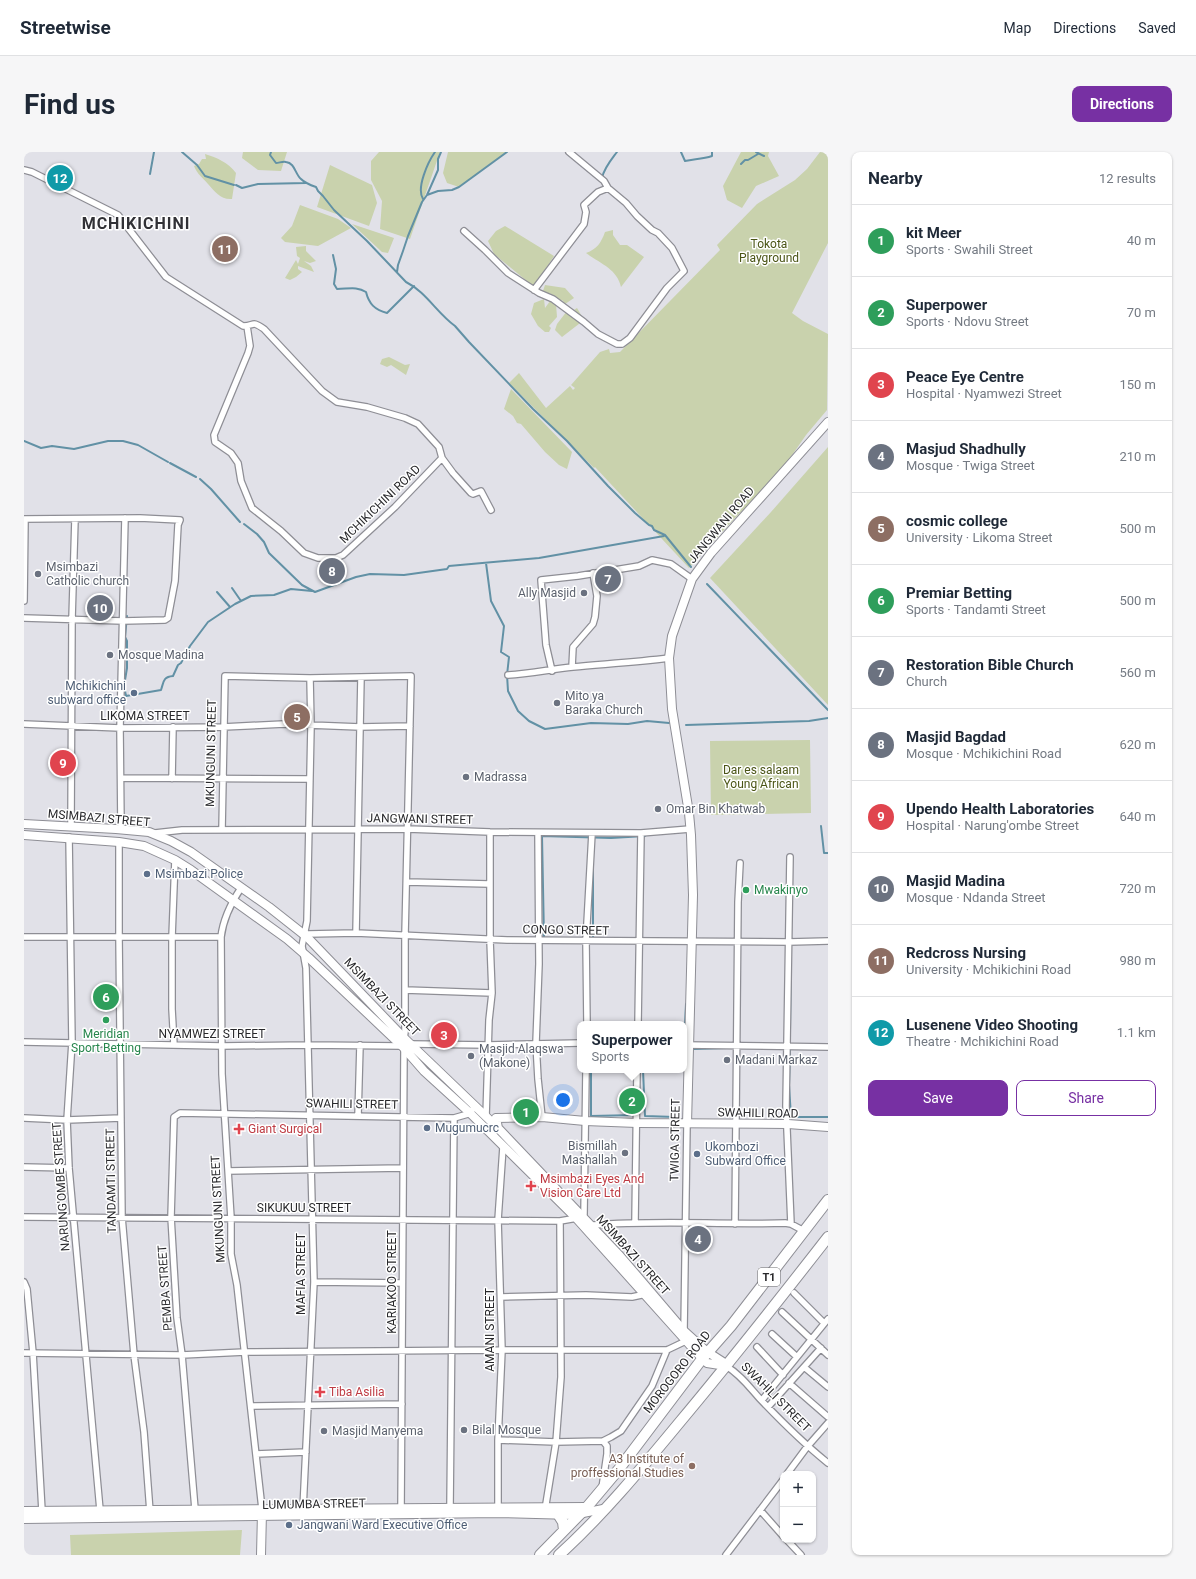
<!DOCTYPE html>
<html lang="en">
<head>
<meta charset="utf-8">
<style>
	body { margin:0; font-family:Roboto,sans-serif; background:#f6f6f7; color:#1f2937 }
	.controls { position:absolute; right:12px; bottom:12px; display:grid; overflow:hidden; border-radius:8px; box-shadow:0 1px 3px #0004 }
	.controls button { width:36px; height:36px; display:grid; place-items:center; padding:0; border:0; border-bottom:1px solid #e0e1e3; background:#fff; color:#1f2937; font:20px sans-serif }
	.you { position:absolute; left:539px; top:948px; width:14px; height:14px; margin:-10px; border:3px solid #fff; border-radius:50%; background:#1a73e8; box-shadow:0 0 0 6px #1a73e833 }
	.badge { display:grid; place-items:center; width:26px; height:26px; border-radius:50%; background:#7730a3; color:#fff; font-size:13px; font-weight:700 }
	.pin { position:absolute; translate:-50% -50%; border:2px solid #fff; box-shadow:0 1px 4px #0006 }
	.popup { position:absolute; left:553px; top:869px; width:110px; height:52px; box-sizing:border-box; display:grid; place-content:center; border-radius:8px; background:#fff; filter:drop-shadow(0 1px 3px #0005); font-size:13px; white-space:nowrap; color:#747a83 }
	.popup b { font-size:15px; color:#1f2937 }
	.popup::after { content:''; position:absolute; left:50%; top:100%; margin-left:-8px; border:8px solid transparent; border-top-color:#fff }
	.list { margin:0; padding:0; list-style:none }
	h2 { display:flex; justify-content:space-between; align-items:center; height:52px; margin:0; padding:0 16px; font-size:17px }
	h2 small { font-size:13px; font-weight:400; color:#747a83 }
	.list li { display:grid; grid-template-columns:26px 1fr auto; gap:12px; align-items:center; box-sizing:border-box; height:72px; padding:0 16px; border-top:1px solid #e0e1e3 }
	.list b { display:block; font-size:15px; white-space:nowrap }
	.list p { margin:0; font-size:13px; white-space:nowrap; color:#747a83 }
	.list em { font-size:13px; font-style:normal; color:#747a83 }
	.actions { display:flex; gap:8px; padding:12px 16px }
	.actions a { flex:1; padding:9px 0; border:1px solid #7730a3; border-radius:8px; text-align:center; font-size:14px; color:#7730a3 }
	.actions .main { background:#7730a3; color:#fff }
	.map { position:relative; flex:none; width:804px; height:1403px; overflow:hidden; border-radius:8px }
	header { display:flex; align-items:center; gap:24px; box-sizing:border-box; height:56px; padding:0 20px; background:#fff; border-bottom:1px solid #e0e1e3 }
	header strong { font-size:19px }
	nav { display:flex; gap:22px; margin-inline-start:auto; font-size:14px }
	.intro { display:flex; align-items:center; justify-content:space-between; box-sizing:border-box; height:96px; padding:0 24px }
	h1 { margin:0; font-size:28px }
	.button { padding:10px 18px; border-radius:8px; background:#7730a3; color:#fff; font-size:14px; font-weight:700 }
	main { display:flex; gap:24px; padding:0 24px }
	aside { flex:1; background:#fff; border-radius:8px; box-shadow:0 1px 3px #0004 }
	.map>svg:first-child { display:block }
</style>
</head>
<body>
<header>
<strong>Streetwise</strong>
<nav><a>Map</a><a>Directions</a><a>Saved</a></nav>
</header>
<div class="intro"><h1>Find us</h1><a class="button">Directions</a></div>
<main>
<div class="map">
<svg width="804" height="1403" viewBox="0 0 804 1403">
	<rect width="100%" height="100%" fill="#e1e1e8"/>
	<!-- green -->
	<path fill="#c9d2ad" d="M219,0H263L257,19L234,18L218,6Z
		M355,0H416L386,87L356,77L358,49L347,28V9Z
		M424,0H482L435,35L423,31L419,21Z
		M717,0H745L744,4L755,24L732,34L718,56L703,48L699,34Z
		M796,0H804V91L768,161L779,169L804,182L803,258L782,283L755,322L711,366L665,416L571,315L570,316L485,231L495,221L522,256L546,234L549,238L551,236L547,233L576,200L585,197L586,201L596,200L696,98L693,93L733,52L771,28L783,17Z
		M181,2C193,6 204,10 212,21L208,47C197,48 191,40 184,32C179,26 173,22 170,14L175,12L178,7H182Z
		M306,13L348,33L353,51L345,74L293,55Z
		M276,53L314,67L327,76L294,94L261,90L257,86L268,74Z
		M328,72L370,86L364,101L358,100Z
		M481,74L530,104L510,135L470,102L464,89L472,79Z
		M589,78V83L596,93H603L620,105L597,135C593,117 577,112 562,101C573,97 577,91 581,80Z
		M282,94V99L292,109L286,111L280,109L287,114L290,120L274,114V117L278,120L272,125L266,128L261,126L272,108L274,112L276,106L273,104L272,95Z
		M521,133L541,136L550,146L541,152L538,148L532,152L533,165L525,174L527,176L525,180H521L514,174L507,162L510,151L520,147L521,156L529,145L531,151L529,143L525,141L523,144L518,142Z
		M553,156L560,168L538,185L531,178L533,172L543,159L547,160Z
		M365,205L381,213L386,212L382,223L367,213L363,215L356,212L358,207Z
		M487,237L548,300L543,317L535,313L521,300L497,272L493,271L489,264L480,257Z
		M804,295V553L686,426L747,360Z
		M786,588L787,661L687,663L686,589Z
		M218,1378L216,1403H47L46,1383Z"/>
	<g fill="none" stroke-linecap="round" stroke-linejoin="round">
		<!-- stream -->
		<path stroke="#6291a5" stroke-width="2" d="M158,0L173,13L181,24L210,33
			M247,0L246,3L252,11C255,11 259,9 262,10C271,11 271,22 277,27C281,31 286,33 292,35L294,39L299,44L310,58L343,89L382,130C402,140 413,161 431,174L445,190L509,257L543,289L584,334L611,361L625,373L628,374L630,378L641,383L667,415
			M657,0L661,9C671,7 679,7 688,4V0
			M732,0L740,4
			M717,12L721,8H724L734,2
			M126,22L130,0
			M578,26C580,16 587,8 593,0
			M212,33L218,36L234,32L282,31
			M403,43L414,39L428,38L435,35L483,0
			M399,47C392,36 404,10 411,0
			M309,103L312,117L310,132L313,137C324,137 333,134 342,140C345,152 351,158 363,161L390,134
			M373,120L374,113L379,99L384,84L398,50L403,43L414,18V7L417,0
			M0,289L17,296L28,294L50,297L84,289H99L114,293L144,310
			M146,311L172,325
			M176,327L187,337L216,370
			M220,372L233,382L240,390L245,401L278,433L291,440L332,425L346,422L380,423L423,417L425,414L515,406L640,384
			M462,411L467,449L480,474L477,500L485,505L483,523L484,539L494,559L505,569L521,577L567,571L604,572L623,569L645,571
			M683,432L804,558
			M208,436L217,449
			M193,440L206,455
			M103,464L101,485L103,489V516L100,534L102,544L137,538C140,529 139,525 149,524L154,513L157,511L166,494L184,470L211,452L227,444L250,443L267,437L288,439
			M662,573L785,569L804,566
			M797,674L800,701H804
			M569,715V787H571
			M520,786L518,684L587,686L621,684
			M766,878L767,795
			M766,882V891
			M660,891L662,852
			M670,897L703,896
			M766,898L765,933L767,965H804
			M567,918V964L612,963
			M610,918V925
			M619,918L621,964L651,965"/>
		<!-- street casing -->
		<g stroke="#8e8e95" stroke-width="8">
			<path id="street" d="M0,18L8,20L94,63L142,125L219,174C231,174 227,168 240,177L298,239L313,250L343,255L381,266L394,272L415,295L418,306L371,355L319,403L312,406H294L280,401L257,379L228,356L217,329L214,311L207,301L191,290L190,283L224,201L226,194L223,174
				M440,79L461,98L484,121L515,141L529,147L560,170L574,182L593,192H598L606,186L643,136L660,119L648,96L634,81L628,78L613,64L602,51L584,36L580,29L545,0
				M510,138L560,72L562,60L560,53L574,40L584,36
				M418,306L429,321L447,341L449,342L457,339L467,358
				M0,367L116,366L156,368L154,373L151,429L144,466L141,468L99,469L0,466
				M0,449L1,367
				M548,515L549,495L569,472L571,465L573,444L569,421
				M528,519L522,493L517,428L554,424L615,414L628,408L647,412L668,427
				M484,523C506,522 528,517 549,515C581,512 613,510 645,506
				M0,572L96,576L199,575L260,572L336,575L386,574
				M98,626L285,627
				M148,627L149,575
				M47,673L48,467L51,367
				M97,673L96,576L101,366
				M198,678L201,524L286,526L387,524L381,783V880L380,886
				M131,681L158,678L384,677L466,680L617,681L666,677
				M514,681L515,812L512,891L514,927L518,965
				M45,685L48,890L43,968L45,1016L76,1358
				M95,690V785L98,1065L110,1203L120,1280L126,1360
				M766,705L762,954L767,1072
				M383,730L465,732
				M217,736C207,751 199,768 197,785L198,922L207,1066V1102L213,1133L238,1357
				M332,781L337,525
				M0,785H197
				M283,785L284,782L332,781L483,788L765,790L804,789
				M381,838L468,841
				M563,872L562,789L568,681
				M614,872L617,681
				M0,890L198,894L284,893L376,894
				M387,892L464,893L556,891
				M150,893L148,857V785L151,708
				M660,893L804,895
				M334,964L336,893
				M462,965L465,868L468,841L466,788V680
				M0,966L43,968L97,966
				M0,1015L45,1016
				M204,1019L379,1016
				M0,1065L536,1069L559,1065L560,1062L562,918
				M611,1070L613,918
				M711,1072L714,750L716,711
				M565,1075L570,1073C634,1068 697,1073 761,1071L767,1072L780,1079
				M0,1130L3,1137L9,1201L18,1359
				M290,1130L378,1131
				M770,1141L800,1171
				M477,1145L562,1143L608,1145L622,1142
				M758,1160L804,1203
				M660,1179L663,972
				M748,1182L773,1205
				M733,1195L759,1223
				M0,1201L158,1203L221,1200L478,1198H643L664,1188
				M702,1214C717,1223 726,1236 737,1248C758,1270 780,1292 804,1311
				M780,1215L804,1235
				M765,1231L804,1265
				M738,1248L804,1167
				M227,1254L378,1252
				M744,1255L797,1196
				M474,1288L532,1290L579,1289L587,1285L597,1279L628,1234L643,1198
				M232,1302L282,1300
				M763,1322L783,1295L804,1271
				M578,1336L583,1302V1294L579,1289
				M426,1355L430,966
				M171,1357L158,1203L153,1166L147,1065L150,965L156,961L430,966L444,962L451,955
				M279,1357L290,1130L282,816L278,794L283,769L287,574L286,526
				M377,1358L380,899
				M521,1358L532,1290L537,1225L536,1069
				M736,1358L759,1384
				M474,1359V1288L478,1198L474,1068L479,995
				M763,1388L777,1403
				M702,1403L759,1328"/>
		</g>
		<!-- secondary casing -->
		<g stroke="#8e8e95" stroke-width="10">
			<path id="secondary" d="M0,672L92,677L125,680L147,689L167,700L245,755L283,785L380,886L474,976L596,1104L660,1179L682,1199L699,1210L702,1214
				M0,683L95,690L120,694L151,708L167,718L263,787L285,806L379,895L400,919L445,960L553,1067L674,1202L683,1211L702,1214
				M663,972L669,743L667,683L665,661L648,557L645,506L648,484L668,427L687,401L804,270
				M474,976L472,966L518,965L561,969L613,971L764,972L804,975
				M0,1359L563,1355
				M0,1367L474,1361L549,1363L579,1357
				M237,1403L238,1360"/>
		</g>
		<!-- highway casing -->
		<g stroke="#8e8e95" stroke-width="12">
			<path id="highway" d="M534,1362L539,1370L540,1378
				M516,1403L563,1355L595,1317L678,1207L707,1174L804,1048
				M535,1403C579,1363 617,1317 655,1271C706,1210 755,1148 804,1085"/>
		</g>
		<!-- street -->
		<use href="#street" stroke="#fff" stroke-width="5.5"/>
		<!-- secondary -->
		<use href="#secondary" stroke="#fff" stroke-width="8"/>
		<!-- highway -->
		<use href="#highway" stroke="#fff" stroke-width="10"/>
	</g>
	<!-- markers -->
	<g fill="#6b7280" stroke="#fff" stroke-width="1.5">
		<circle cx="14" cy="422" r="4"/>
		<circle cx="560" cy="441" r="4"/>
		<circle cx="86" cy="503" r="4"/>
		<circle cx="533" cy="551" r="4"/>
		<circle cx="442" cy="625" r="4"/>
		<circle cx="634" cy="657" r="4"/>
		<circle cx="447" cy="904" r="4"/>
		<circle cx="703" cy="908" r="4"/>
		<circle cx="601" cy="1001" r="4"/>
		<circle cx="440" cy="1278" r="4"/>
		<circle cx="300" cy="1279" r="4"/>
	</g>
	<g fill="#5c6f8a" stroke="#fff" stroke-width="1.5">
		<circle cx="110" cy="541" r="4"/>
		<circle cx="123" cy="722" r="4"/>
		<circle cx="403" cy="976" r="4"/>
		<circle cx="673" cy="1002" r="4"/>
		<circle cx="265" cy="1373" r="4"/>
	</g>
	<g fill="#2e9e5b" stroke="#fff" stroke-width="1.5">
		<circle cx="722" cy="738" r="4"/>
		<circle cx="82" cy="868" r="4"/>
	</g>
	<g fill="#e0444e" stroke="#fff" stroke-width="1.5">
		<path d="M213 971h4v4h4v4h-4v4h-4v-4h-4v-4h4z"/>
		<path d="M505 1028h4v4h4v4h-4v4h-4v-4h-4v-4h4z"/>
		<path d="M294 1234h4v4h4v4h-4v4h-4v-4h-4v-4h4z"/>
	</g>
	<circle fill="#8d6e63" stroke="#fff" stroke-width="1.5" cx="668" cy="1314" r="4"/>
	<g text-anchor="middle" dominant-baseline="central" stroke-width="3" stroke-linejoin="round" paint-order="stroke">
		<!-- shield labels -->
		<rect fill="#fff" stroke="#68686b" stroke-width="1" x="734" y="1116" width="22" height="18" rx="3"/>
		<g font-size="11" font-weight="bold" fill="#28282b">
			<text x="745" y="1125">T1</text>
		</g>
		<!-- park labels -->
		<g font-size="12" fill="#4b5516" stroke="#fff">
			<text x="745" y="92">Tokota<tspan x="745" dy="14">Playground</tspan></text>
			<text x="737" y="618">Dar es salaam<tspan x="737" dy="14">Young African</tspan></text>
		</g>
		<!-- street labels -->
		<g font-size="12" fill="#28282b" stroke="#fff">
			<text transform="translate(356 352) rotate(-44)">MCHIKICHINI ROAD</text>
			<text transform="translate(697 373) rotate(-50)">JANGWANI ROAD</text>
			<text x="121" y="564">LIKOMA STREET</text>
			<text transform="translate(187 601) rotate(-89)">MKUNGUNI STREET</text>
			<text transform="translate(75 666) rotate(5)">MSIMBAZI STREET</text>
			<text transform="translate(396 667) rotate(1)">JANGWANI STREET</text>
			<text transform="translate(542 778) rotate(1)">CONGO STREET</text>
			<text transform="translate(358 845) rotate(46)">MSIMBAZI STREET</text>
			<text x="188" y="882">NYAMWEZI STREET</text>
			<text transform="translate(328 952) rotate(1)">SWAHILI STREET</text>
			<text transform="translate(734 961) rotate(1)">SWAHILI ROAD</text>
			<text transform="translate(651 988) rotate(-89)">TWIGA STREET</text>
			<text transform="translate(87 1029) rotate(-91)">TANDAMTI STREET</text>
			<text transform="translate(37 1035) rotate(-94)">NARUNG'OMBE STREET</text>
			<text x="280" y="1056">SIKUKUU STREET</text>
			<text transform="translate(194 1057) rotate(-93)">MKUNGUNI STREET</text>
			<text transform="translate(609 1103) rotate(48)">MSIMBAZI STREET</text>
			<text transform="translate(277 1122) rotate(-90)">MAFIA STREET</text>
			<text transform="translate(368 1130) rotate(-90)">KARIAKOO STREET</text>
			<text transform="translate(141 1136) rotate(-94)">PEMBA STREET</text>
			<text transform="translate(466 1178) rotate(-90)">AMANI STREET</text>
			<text transform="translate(653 1220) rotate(-52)">MOROGORO ROAD</text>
			<text transform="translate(752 1245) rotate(45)">SWAHILI STREET</text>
			<text transform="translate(290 1352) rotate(-1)">LUMUMBA STREET</text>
		</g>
		<!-- worship labels -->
		<g font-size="12" fill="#5b616d" stroke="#fff" text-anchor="start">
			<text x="22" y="415">Msimbazi<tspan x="22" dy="14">Catholic church</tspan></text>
			<text x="552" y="441" text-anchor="end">Ally Masjid</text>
			<text x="94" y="503">Mosque Madina</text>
			<text x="541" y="544">Mito ya<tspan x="541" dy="14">Baraka Church</tspan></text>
			<text x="450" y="625">Madrassa</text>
			<text x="642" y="657">Omar Bin Khatwab</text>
			<text x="455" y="897">Masjid Alaqswa<tspan x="455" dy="14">(Makone)</tspan></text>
			<text x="711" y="908">Madani Markaz</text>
			<text x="593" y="994" text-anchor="end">Bismillah<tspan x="593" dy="14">Mashallah</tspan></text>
			<text x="448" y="1278">Bilal Mosque</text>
			<text x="308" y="1279">Masjid Manyema</text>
		</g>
		<!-- service labels -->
		<g font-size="12" fill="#4e5e75" stroke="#fff" text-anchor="start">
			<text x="102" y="534" text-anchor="end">Mchikichini<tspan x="102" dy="14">subward office</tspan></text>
			<text x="131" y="722">Msimbazi Police</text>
			<text x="411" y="976">Mugumucrc</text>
			<text x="681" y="995">Ukombozi<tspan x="681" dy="14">Subward Office</tspan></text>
			<text x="273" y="1373">Jangwani Ward Executive Office</text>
		</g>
		<!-- leisure labels -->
		<g font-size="12" fill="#27864d" stroke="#fff" text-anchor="start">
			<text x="730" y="738">Mwakinyo</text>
			<text x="82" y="882" text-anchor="middle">Meridian<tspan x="82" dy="14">Sport Betting</tspan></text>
		</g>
		<!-- health labels -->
		<g font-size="12" fill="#be3a42" stroke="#fff" text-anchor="start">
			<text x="224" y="977">Giant Surgical</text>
			<text x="516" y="1027">Msimbazi Eyes And<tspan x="516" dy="14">Vision Care Ltd</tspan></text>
			<text x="305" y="1240">Tiba Asilia</text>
		</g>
		<!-- education labels -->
		<g font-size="12" fill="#785e54" stroke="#fff" text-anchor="end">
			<text x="660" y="1307">A3 Institute of<tspan x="660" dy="14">proffessional Studies</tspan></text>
		</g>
		<!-- district labels -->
		<g font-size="16" font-weight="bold" letter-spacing="1" fill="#313136" stroke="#fff">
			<text x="112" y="71">MCHIKICHINI</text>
		</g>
	</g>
</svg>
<div class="controls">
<button>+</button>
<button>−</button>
</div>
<div class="you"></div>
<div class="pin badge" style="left:502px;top:960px;background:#2e9e5b">1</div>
<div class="pin badge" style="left:608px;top:949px;background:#2e9e5b">2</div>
<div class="popup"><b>Superpower</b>Sports</div>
<div class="pin badge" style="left:420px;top:883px;background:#e0444e">3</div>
<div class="pin badge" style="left:674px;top:1087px;background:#6b7280">4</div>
<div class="pin badge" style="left:273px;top:565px;background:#8d6e63">5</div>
<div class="pin badge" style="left:82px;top:845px;background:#2e9e5b">6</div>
<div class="pin badge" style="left:584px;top:427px;background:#6b7280">7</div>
<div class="pin badge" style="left:308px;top:419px;background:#6b7280">8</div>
<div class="pin badge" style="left:39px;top:611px;background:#e0444e">9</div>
<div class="pin badge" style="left:76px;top:456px;background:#6b7280">10</div>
<div class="pin badge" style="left:201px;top:97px;background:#8d6e63">11</div>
<div class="pin badge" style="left:36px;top:26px;background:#0f9aa8">12</div>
</div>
<aside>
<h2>Nearby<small>12 results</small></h2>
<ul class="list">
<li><span class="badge" style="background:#2e9e5b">1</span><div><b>kit Meer</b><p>Sports · Swahili Street</p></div><em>40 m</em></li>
<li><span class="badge" style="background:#2e9e5b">2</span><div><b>Superpower</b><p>Sports · Ndovu Street</p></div><em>70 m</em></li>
<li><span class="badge" style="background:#e0444e">3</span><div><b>Peace Eye Centre</b><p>Hospital · Nyamwezi Street</p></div><em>150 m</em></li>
<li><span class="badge" style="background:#6b7280">4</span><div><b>Masjud Shadhully</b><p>Mosque · Twiga Street</p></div><em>210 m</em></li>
<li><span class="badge" style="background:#8d6e63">5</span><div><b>cosmic college</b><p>University · Likoma Street</p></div><em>500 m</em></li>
<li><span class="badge" style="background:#2e9e5b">6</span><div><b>Premiar Betting</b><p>Sports · Tandamti Street</p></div><em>500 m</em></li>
<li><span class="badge" style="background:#6b7280">7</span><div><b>Restoration Bible Church</b><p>Church</p></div><em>560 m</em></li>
<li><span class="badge" style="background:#6b7280">8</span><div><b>Masjid Bagdad</b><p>Mosque · Mchikichini Road</p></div><em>620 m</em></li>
<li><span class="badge" style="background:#e0444e">9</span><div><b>Upendo Health Laboratories</b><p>Hospital · Narung'ombe Street</p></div><em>640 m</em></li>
<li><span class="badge" style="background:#6b7280">10</span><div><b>Masjid Madina</b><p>Mosque · Ndanda Street</p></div><em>720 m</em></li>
<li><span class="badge" style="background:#8d6e63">11</span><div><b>Redcross Nursing</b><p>University · Mchikichini Road</p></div><em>980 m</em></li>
<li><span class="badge" style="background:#0f9aa8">12</span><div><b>Lusenene Video Shooting</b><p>Theatre · Mchikichini Road</p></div><em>1.1 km</em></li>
</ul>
<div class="actions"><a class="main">Save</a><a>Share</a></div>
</aside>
</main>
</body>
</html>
